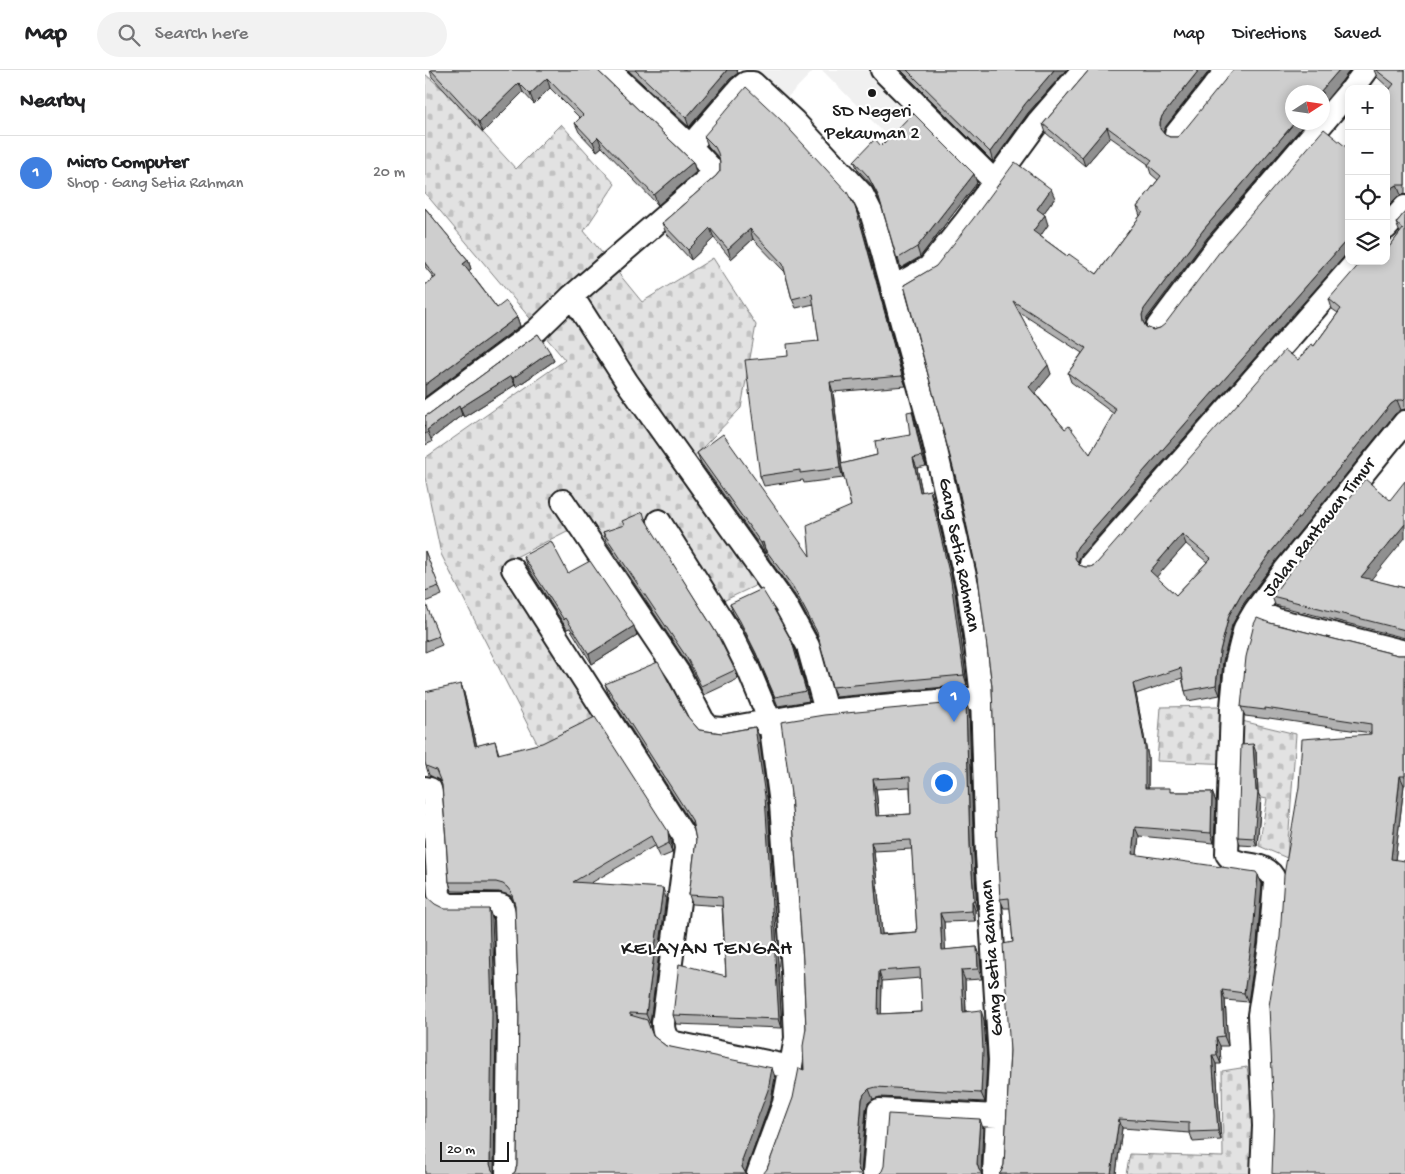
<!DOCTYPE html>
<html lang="en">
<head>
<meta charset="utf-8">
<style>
	body { margin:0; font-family:"Gochi Hand",sans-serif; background:#f2f2f2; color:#202124 }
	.controls { position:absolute; right:15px; top:15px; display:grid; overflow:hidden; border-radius:10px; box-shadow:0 2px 8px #0003 }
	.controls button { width:45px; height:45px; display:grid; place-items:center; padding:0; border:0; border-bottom:1px solid #e0e0e0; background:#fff; color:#202124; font:25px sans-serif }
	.compass { position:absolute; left:860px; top:15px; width:45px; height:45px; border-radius:50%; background:#fff; box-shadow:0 2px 8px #0003; rotate:78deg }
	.scale { position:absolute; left:15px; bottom:12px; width:69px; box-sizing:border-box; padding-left:5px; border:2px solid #1c1c1c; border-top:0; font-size:14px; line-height:18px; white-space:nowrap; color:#1c1c1c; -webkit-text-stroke:4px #fff; paint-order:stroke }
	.you { position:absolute; left:518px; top:712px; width:18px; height:18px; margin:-12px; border:4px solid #fff; border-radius:50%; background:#1a73e8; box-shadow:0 0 0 8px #1a73e833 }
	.badge { display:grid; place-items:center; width:32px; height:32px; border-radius:50%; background:#1c1c1c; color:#fff; font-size:16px; font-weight:700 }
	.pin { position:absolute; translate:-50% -41px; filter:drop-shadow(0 1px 2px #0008) }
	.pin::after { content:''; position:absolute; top:26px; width:18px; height:15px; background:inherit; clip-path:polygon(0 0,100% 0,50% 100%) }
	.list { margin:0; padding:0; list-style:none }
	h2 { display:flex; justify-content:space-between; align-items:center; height:65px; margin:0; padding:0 20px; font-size:21px }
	h2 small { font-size:16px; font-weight:400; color:#757577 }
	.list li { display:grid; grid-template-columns:32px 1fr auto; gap:15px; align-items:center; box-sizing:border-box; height:75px; padding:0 20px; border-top:1px solid #e0e0e0 }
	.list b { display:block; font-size:19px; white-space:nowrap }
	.list p { margin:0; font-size:16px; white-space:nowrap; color:#757577 }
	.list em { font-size:16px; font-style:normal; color:#757577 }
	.icon { flex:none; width:28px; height:28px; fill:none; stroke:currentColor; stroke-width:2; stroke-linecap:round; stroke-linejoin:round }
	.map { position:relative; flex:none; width:980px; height:1104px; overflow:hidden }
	header { display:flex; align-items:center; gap:30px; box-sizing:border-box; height:70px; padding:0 25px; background:#fff; border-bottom:1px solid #e0e0e0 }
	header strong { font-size:24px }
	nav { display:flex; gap:28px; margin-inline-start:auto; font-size:18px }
	.search { width:350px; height:45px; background:#f2f2f2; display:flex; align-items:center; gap:12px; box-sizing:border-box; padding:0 18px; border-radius:28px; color:#757577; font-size:19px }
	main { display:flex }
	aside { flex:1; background:#fff }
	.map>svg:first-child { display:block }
</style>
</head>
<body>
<header>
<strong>Map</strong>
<div class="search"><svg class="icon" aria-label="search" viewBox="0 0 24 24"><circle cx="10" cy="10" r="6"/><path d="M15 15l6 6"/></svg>Search here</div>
<nav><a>Map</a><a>Directions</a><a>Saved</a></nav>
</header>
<main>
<aside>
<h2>Nearby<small></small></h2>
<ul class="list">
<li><span class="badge" style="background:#3f7fe0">1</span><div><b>Micro Computer</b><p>Shop · Gang Setia Rahman</p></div><em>20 m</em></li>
</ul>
</aside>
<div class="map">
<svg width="980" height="1104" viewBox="0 0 980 1104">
	<defs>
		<pattern id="cemetery-stones" width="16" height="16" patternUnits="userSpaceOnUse" patternTransform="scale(1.25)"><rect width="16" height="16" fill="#e2e2e2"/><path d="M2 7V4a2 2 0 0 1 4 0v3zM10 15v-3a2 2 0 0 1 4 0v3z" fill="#c1c1c1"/></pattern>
	</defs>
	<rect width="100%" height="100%" fill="#fff"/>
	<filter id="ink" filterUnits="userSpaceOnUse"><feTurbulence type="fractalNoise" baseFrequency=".02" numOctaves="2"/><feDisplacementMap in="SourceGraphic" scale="10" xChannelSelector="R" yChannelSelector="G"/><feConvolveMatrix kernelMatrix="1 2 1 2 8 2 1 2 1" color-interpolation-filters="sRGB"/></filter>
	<g filter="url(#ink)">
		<!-- built -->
		<path fill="#f0f0f0" d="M333,0H389L356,34L328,6Z
			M397,0H453L497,45L469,73Z"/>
		<!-- cemetery -->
		<path fill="url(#cemetery-stones)" stroke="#7f7f7f" d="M0,4L20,21L91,99L136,54L190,114L159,161L217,232L288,188L331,255L316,338L257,399L338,512L296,532L238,441L173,469L144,460L83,491L181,652L114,677L16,484L0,407V388L140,290L0,123Z
			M793,636L817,651L871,664L862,788L834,776L842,729L812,723L809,694L732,691L736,637Z
			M822,997L829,1037L828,1104H701L705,1084L798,1087L797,1001Z"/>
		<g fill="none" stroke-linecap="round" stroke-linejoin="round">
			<!-- minor casing -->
			<g stroke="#1c1c1c" stroke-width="26">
				<path id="minor" d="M457,0L570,112
					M927,19L941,0
					M751,64L802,0
					M265,76L315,18L321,13H328L369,51L437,124L446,142L453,165L507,363L543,519L550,566L557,627L562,785L575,990L569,1104
					M961,158L980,137
					M467,218L504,197L541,151L613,52L658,0
					M147,226L202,312L360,534L383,576L401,641L557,627
					M733,256L792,177L924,22
					M0,343L112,260L147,226L286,106L284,96L265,76L184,0
					M138,431L254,604L277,649L284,658L298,659L401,641
					M234,451L307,566L323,598L345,651L356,734L368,901L371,968L359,1033L333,1104
					M666,494L932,191
					M88,499L259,766L261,778L238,953C238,963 241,970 250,973L366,997
					M830,541L852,550L980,582
					M0,718L5,719L8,728L14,824C16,830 19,832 24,835H74L77,836L81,848L84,953L82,1104
					M449,1104L454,1040L572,1046
					M837,1104L839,1056L834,945L845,875L850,811C841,787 812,801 802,784L807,637L811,594L820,558L830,541L860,500L980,352"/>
			</g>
			<!-- minor -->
			<use href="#minor" stroke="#fff" stroke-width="22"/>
		</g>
		<!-- wall -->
		<path fill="#b1b1b1" stroke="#1c1c1c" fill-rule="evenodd" d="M5,0H172L268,92L271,102L233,135L177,77L172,81L154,62L150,53L155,48L125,18L109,34L98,22L58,62L7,7Z
			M203,0H313L312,1L313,3L305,9L264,57Z
			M476,0H641L603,43L568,92Z
			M664,0H785L741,56L738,63L740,65L745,67H752L916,12L898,34V22L868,52H881L782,168L722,248L720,255L721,257L728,260L735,258L922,182L656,485L653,491L654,495L660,497H666L672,493L889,276L913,243L907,239L904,229L953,192L975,163L971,153L980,142V339L976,340L970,344L850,492L819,533L807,555L798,591L795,625L763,631L760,621L757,608L711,624L723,687V718L746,722H787L791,732L789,773L714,766L712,785L837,814L832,873L823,932L800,930L803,976H795L796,994H791L796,1070L768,1072L765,1063L697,1058L691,1104H574L576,1102L579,1095L585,981L588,872L585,838H579L575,829L567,616L553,507L533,416L479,215L630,128L618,144L623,155L615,166L642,186L672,204L715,146L712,137L733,110L726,104L723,95V94L685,67L660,96L621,63L618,54ZM594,242L657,283L643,303L646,312L689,344L665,384L640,359L610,323L626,304ZM761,474L782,492L751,525L731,507Z
			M949,0H980V124L976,125L971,128L965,19L952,7Z
			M279,66L430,137L440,169L481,316L408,322L417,394L452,385L485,365L487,341L490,352L501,396L492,398L497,422L505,420L509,430L530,521L542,615L411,627L407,617L394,569L372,528L344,489L341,482L340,483L276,393L272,383L385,486L426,436L417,396L418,408L379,413L378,410L339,416L335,406L363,286L394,271L389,234L371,238L367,229L360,202L328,169L306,189L289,168L266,190L241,163L237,153L291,106L295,101V93L294,88L283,76Z
			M456,76L552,113L495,187L476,198L456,133L447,115L433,100L429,91Z
			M0,138L43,190L46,199L44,201L72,238L92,247L95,256L0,327V215L9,208L0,197Z
			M113,264L129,291L91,317L90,315L39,347L37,345L6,369L7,372L0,375V346L4,344Z
			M965,430L946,510L980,518V568L850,535L847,526Z
			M221,451L310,600L313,609L279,625L265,597L181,471L178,462Z
			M0,481L17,525L0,532Z
			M98,486L143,503L212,566L167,594L145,558L142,559L102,496Z
			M0,532L17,575L0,582Z
			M305,534L371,581L384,631L353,636L335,592L319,560L308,543Z
			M845,553L973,585H980V715H979L970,790L980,1104L946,663L844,648V649L820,646L816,637Z
			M36,614L39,623L52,676L70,671L74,684L246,771L247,783L235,788L229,776L166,813L241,828L225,953H223L228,966L241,976L350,1007L346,1030L321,1100L320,1104L90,1102L92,1095L94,943L90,835L86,826L81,824L74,822L27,821L24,812L17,717L14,710L4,705L1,696Z
			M180,614L262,646L274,660L297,663L330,657L334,666L343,735L357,958L251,954L248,945L301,906L297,836L267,834L264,825L271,770L268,756L183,623Z
			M544,641L549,786L552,840H550V851L519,852L520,880L552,877L555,886L557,909L540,910L541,941L559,950L562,990L560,1032L455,1027L448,1029L443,1033L441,1039L436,1103L342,1099L379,1000L381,958L378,891L366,724ZM485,717L486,744L454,746L451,719ZM487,779L492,862L457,864L449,781ZM496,908L497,942L456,944L457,911Z
			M831,682L833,723L836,729L832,776L815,775L813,767Z"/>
		<!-- shaded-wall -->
		<path fill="#909090" stroke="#1c1c1c" d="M302,0H313L312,1L313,3L305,9L264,57L261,48Z
			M629,0H641L603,43L568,92L565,82L600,34Z
			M774,0H785L741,56L738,62L739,68L735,59V52L737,46Z
			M914,0H925L916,12L898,34V22H895Z
			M122,8L125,18L109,34L105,24Z
			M94,13L98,22L58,62L54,52Z
			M870,52H881L782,168L722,248L720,255L718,252L717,245L719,239L779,159Z
			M682,57L685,67L660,96L657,87Z
			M173,67L177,77L172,81L168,72Z
			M268,92L271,102L233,135L229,125Z
			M549,104L552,113L495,187L492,177Z
			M972,115L976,125L971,128L961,138V125L967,118Z
			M626,119L630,128L615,148L612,139Z
			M430,137L440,169L481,316L477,306Z
			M620,145L623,155L612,171L608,161Z
			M285,158L289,168L266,190L263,180Z
			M325,159L328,169L306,189L303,179Z
			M924,169V181L656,485L653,491V498L650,488V481L653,476L919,173Z
			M43,190L46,199L41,203L38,194Z
			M92,247L95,256L0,327V315Z
			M125,282L129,291L91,317L88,308Z
			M623,295L626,304L608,326L604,317Z
			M86,306L90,315L39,347L35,338Z
			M405,312L408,322L418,408L415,398Z
			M972,330L976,340L970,344L850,492L819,533L807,555L798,591L795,625L791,615L795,581L804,545L816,524L846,482L966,334Z
			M34,336L37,345L6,369L2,360Z
			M487,341L490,352L501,396L497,386Z
			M488,388L492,398L499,432L495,422Z
			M505,420L509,430L530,521L542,615L539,605Z
			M980,454V468L940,517L936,507Z
			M757,464L761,474L728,511L725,501Z
			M338,472L341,482L340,483L336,473Z
			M209,556L212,566L167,594L164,584Z
			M367,572L371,581L384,631L381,621Z
			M36,614L39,623L54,686L50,676Z
			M708,614L711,624L723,687V727L720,718Z
			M541,632L544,641L549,786L552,840L549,830L545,776Z
			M330,657L334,666L343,735L357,958L354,949Z
			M828,674L831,682L833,723L836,729L832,776L829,768L831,721Z
			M975,706L979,715L969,799L966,789Z
			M448,709L451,719L455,756L451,746Z
			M787,722L791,732L789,773L786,763Z
			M710,757L714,766L711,794L707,784Z
			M243,761L246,771L247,783L244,773Z
			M446,772L449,781L458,874L454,865Z
			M833,805L837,814L832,873L823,932L819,923Z
			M238,818L241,828L225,953L221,944Z
			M547,831L550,840V851L547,841Z
			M64,839L67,848L71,953L69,1104H68L65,1094Z
			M515,843L519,852L521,889L517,880Z
			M552,877L555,886L557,909L553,899Z
			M536,900L540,910L541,951L538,942Z
			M454,901L457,911L456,954L453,944Z
			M797,920L800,930L803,976L799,966Z
			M556,940L559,950L562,990L560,1032L556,1023Z
			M791,967L795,976L796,994L792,985Z
			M787,985L791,994L796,1070L793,1061Z
			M347,998L350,1007L346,1030L321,1100L320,1104L317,1097V1090Z
			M444,1019L448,1029L443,1033L441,1039L436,1104L434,1101L432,1094L437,1029L439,1024Z
			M555,1049L558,1058L556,1104L554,1100L552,1094Z
			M694,1049L697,1058L691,1104H686Z"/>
		<!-- building -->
		<path fill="#cecece" stroke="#1c1c1c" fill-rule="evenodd" d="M6,0H172L268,92L229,125L173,67L168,72L150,53L158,45L122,8L105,24L94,13L54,52Z
			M210,0H302L261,48Z
			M482,0H629L600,34L565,82Z
			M664,0H774L737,46L735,52V59L740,65L745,67H752L757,63L808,0H914L895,22H868V52H870L779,159L719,239L717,245L718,252L721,257L728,260L735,258L740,254L799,176L899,59L921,77L924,74V169L919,173L653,476L650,481V488L654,495L660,497H666L672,493L860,280L873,290L886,274L889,276L916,239L904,229L937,191H961V181L978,159L971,153L980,142V328L978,330H972L966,334L846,482L816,524L804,545L795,581L791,615L760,621L756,598L708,614L720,677V718H745V722H787L786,763L710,757L707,784L831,802L833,805L828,864L819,923L797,920L799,966L791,967L792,985H787L793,1061L764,1062V1053L694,1049L686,1104H574L576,1102L579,1095L585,981L578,874L588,872L584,828L575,829L572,775L567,616L553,507L533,416L479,215L511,196L548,149L590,92L626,119L612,139L620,145L608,161L642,186L644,184L672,204L718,142L712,137L736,106L723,95L727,90L682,57L657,87L618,54ZM588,231L661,278L643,303L691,339L665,384L644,356L640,359L604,317L623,295ZM757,464L786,488L751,525L725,501Z
			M951,0H980V115H972L967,118L961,125V24L969,14Z
			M321,17L356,50L422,122L430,137L437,159L477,306L405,312L415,398L375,403V400L335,406L320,290L363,286L362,274L394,271L387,224L367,229L358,194L325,159L303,179L285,158L263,180L237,153L291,106L295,101V93L293,83L290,77L279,66Z
			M488,43L549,104L492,177L472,189L454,127L443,106L429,91L450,69L456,76Z
			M0,138L43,190L38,194L72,238L81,231L92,247L0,315V215L11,207L0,193Z
			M113,264L125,282L88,308L86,306L35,338L34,336L2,360L3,362L0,364V346L4,344Z
			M487,341L497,386L488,388L495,422L505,420L526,511L539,605L407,617L392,562L368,517L340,479L338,472L336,473L272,383L298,364L385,486L382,455L426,436L416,394L452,385L450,371L485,365L482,342Z
			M940,409L965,430L980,411V454L936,507L980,518V560L847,526L867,499Z
			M218,442L220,449L292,564L310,600L276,616L262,588L178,462L199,455L197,451Z
			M126,471L143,503L165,491L209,556L164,584L141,548L139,550L98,486Z
			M0,481L14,516L0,521Z
			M337,519L345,532L367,572L381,621L350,627L331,583L315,551L305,534Z
			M0,532L14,566L0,571Z
			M832,548L845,553L973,585H980V706H975L966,789L980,791V1104H847L849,1046L844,936L855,867L859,805L874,717L877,669L946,664V654L840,638V640L816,637L821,587L829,554Z
			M233,592L262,646L274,660L297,663L330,657L340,726L354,949L248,945L254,894L301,906L297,827L264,825L271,770L267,750L180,614Z
			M36,614L50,676L70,671L73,684L117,673L170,647L243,761L244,773L232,779L226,766L148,812L238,818L221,944L205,943V945L222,950L228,966L241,976L347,998L343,1020L317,1090V1097L321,1104H87L90,1102L92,1095L94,943L90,835L86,822L82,817L78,814L71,812H24L17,715L11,700L1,696L0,692V622Z
			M541,632L545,776L549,830L547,831V841L515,843L517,880L552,877L553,899L536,900L538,942L556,940L558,981L556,1023L451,1017L444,1019L439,1024L437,1029L432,1094L434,1101L437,1104H338L342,1099L368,1028L374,998L379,1000L378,976L381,958L378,891L366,724L356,652L399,645ZM485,707L486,744L451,746L448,709ZM486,770L492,862L454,865L446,772ZM495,898L497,942L453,944L454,901Z
			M828,674L831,721H833L829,768L813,767L816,675Z
			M0,822L1,826L10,834L20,839H64L67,944L65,1094L67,1100L70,1104H0Z
			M463,1044L555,1049L552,1094L554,1100L557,1104H454L457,1101L459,1096Z"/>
	</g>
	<!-- markers -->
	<circle fill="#1c1c1c" stroke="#fff" stroke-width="2" cx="447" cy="23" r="5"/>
	<g text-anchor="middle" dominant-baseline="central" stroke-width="4.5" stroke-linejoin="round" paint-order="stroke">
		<!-- poi labels -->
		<g font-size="19" fill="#1c1c1c" stroke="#fff">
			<text x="447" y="42">SD Negeri<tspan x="447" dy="22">Pekauman 2</tspan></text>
		</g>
		<!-- street labels -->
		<g font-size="19" fill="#1c1c1c" stroke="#fff">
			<text transform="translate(895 458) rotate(-52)">Jalan Rantauan Timur</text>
			<text transform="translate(533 485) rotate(79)">Gang Setia Rahman</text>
			<text transform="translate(568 888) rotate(-94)">Gang Setia Rahman</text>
		</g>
		<!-- quarter labels -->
		<g font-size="21" letter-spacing="1" fill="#1c1c1c" stroke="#fff">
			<text x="282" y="880">KELAYAN TENGAH</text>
		</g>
	</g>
</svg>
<div class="controls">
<button>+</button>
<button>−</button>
<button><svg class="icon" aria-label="locate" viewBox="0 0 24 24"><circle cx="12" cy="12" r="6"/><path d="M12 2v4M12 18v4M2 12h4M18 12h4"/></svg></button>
<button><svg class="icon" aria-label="layers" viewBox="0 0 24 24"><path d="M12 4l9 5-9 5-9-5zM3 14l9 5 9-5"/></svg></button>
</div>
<svg class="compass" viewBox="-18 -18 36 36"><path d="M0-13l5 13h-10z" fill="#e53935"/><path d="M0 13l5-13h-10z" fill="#757577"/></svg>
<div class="scale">20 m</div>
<div class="you"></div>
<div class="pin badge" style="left:529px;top:652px;background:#3f7fe0">1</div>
</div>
</main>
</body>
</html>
